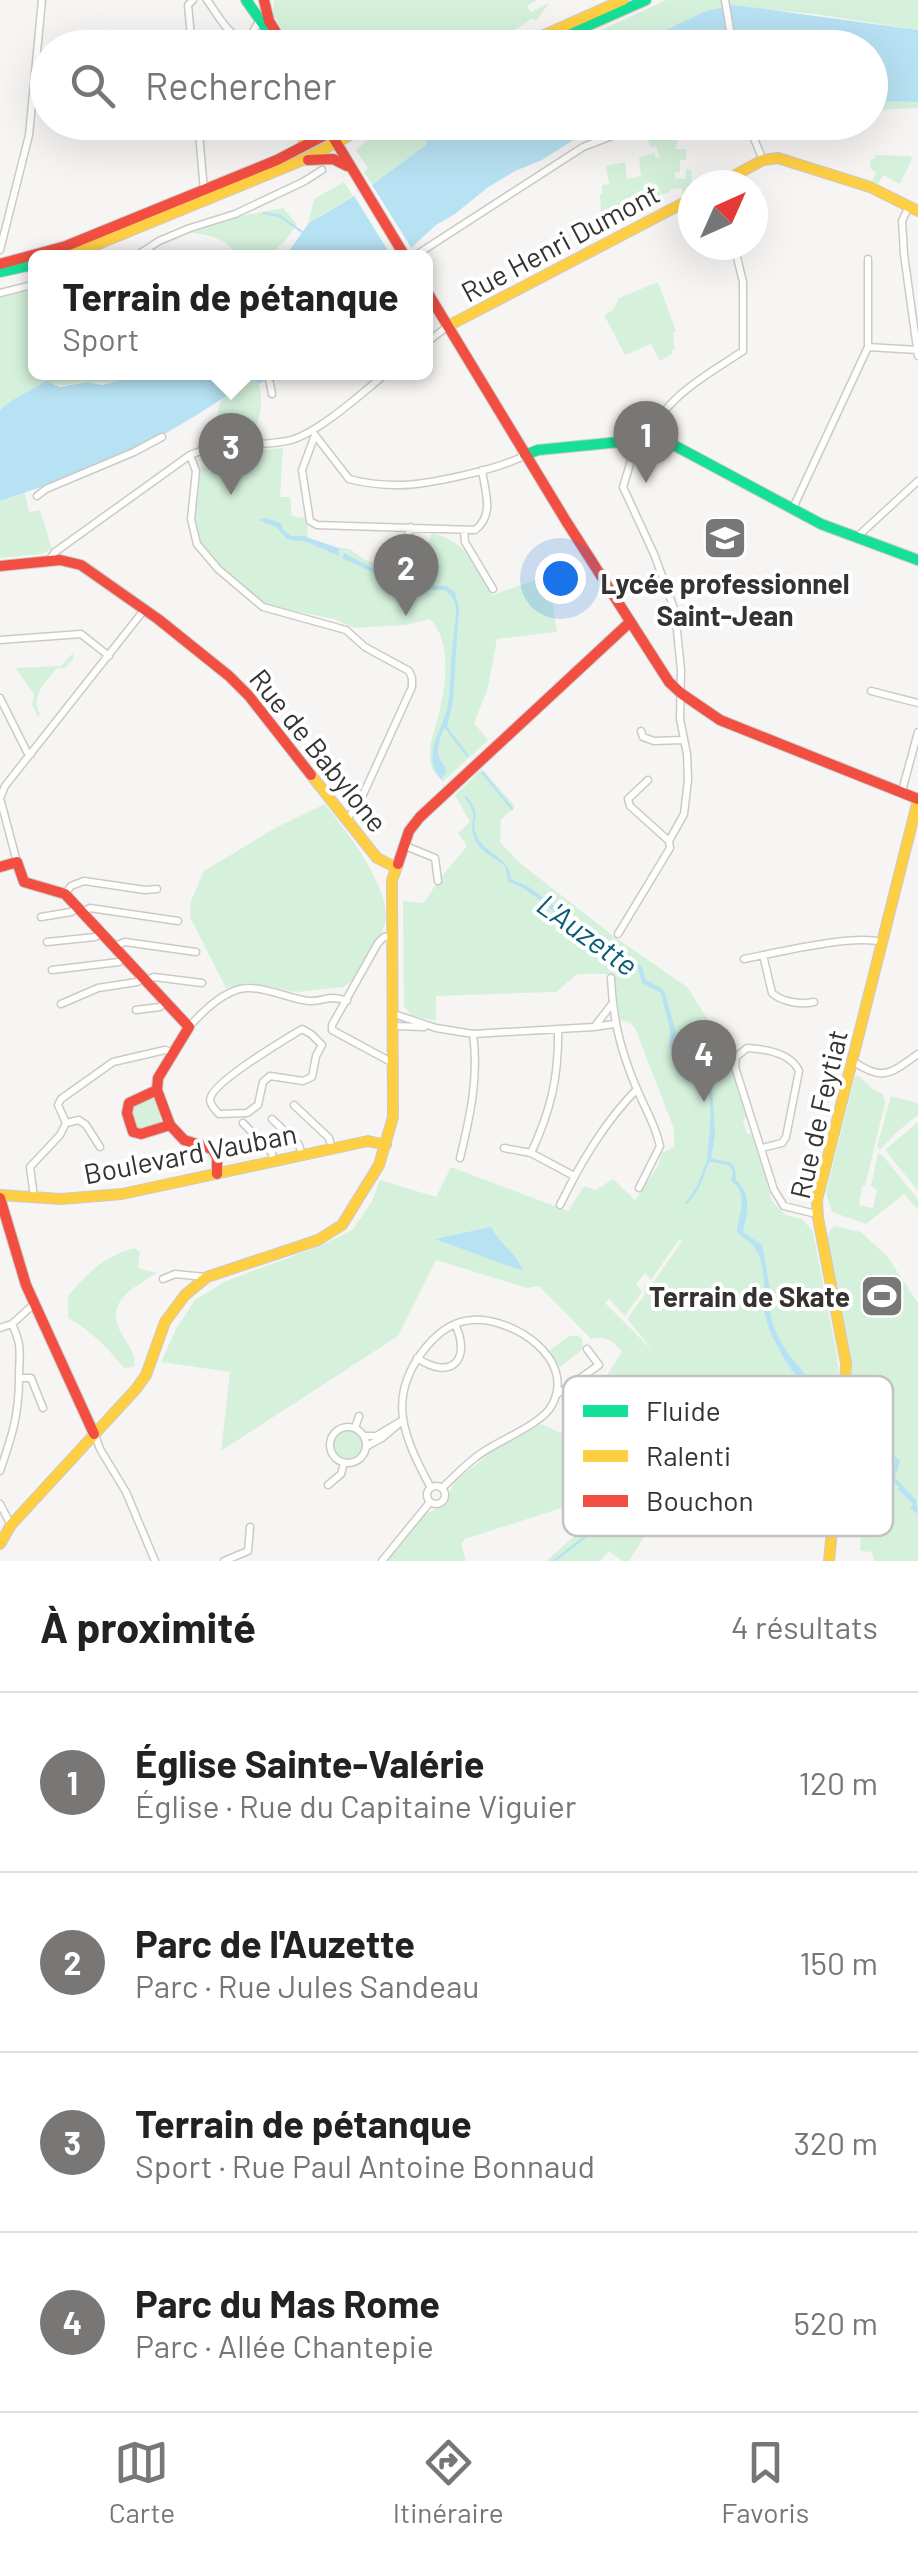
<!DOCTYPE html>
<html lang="fr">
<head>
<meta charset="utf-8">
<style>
	body { margin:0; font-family:Barlow,sans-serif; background:#f6f6f6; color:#222 }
	.compass { position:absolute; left:678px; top:170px; width:90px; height:90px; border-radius:50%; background:#fff; box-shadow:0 10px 40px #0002; rotate:45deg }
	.you { position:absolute; left:560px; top:578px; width:35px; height:35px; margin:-25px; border:8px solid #fff; border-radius:50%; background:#1a73e8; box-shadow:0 0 0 15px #1a73e833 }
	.badge { display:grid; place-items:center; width:65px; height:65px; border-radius:50%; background:#787775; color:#fff; font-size:32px; font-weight:700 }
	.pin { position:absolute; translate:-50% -82px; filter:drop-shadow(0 2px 5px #0008) }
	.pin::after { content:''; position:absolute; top:52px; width:35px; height:30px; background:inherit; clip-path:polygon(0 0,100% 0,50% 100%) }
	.popup { position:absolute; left:28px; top:250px; width:405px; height:130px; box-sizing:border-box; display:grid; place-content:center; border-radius:15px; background:#fff; filter:drop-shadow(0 2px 8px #0005); font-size:32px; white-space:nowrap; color:#767676 }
	.popup b { font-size:38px; color:#222 }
	.popup::after { content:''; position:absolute; left:50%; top:100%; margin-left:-20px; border:20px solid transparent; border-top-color:#fff }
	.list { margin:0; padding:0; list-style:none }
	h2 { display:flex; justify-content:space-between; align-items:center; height:130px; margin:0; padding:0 40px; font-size:42px }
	h2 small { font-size:32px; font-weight:400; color:#767676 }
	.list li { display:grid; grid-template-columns:65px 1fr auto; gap:30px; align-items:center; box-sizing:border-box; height:180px; padding:0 40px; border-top:2px solid #e0e0e0 }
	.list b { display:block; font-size:38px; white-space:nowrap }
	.list p { margin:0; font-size:32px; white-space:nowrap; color:#767676 }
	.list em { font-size:32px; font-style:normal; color:#767676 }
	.icon { flex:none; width:55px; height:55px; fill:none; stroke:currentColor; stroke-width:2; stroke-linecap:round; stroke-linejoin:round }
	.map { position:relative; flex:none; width:918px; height:1561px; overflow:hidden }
	.search { position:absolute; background:#fff; box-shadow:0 10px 40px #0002; left:30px; right:30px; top:30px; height:110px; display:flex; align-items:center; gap:25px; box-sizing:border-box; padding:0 35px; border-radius:55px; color:#767676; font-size:38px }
	.sheet { height:850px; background:#fff }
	nav { display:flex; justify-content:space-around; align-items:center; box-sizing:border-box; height:140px; border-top:2px solid #e0e0e0; background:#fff; font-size:28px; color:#767676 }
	nav a { display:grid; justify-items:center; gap:5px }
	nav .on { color:#787775 }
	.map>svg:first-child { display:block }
</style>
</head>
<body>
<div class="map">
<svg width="918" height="1561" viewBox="0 0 918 1561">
	<rect width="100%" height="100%" fill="#f7f5f3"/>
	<!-- green -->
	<path fill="#d5f1dc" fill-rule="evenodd" d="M274,0H537L527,6L531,12L549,3L536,21L533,18L496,42L522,29L513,42L500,48L450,47L461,42L458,32L423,47H293L273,14Z
		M666,0H721L722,8L706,11L657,34L634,38L620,47L563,48Z
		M728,0H918V30L816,14L729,6Z
		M870,101L918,102V108L871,110Z
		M399,123H460L427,141V144L372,185L364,172L368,168L356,150L375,133Z
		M677,126V145L675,149H686V160H680V172L675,173V178L686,179V169L691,170L693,191L683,197L682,188L671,189L669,193L662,194L660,190L661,197L649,202V197L643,192L630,198L632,210C615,206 618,210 605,219L604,212H601L600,194H602V185L609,184L606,166L625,162L627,179L641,176L639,158L654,153L656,158L660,157L656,146L650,147L645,130Z
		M875,155L911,156L912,159L900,184L883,175L878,184L872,181L876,173L870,168L871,159H875Z
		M344,182L353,196L308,224L314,199Z
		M283,208L297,224L286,240L268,257H237C226,236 209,236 188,232L246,215Z
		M658,282L676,331L673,333L675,350H672V354L660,361L651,344L625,355L604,315L613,310L619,298Z
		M36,290V372L120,373L124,380C110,383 102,383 89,382C69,381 67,390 46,381C32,390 11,399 0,410V296Z
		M252,379L259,384C264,405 260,421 250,440L223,442L222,436H219C216,394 219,401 252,379Z
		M283,448L280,497H290L292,515L299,518L307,517L308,538L334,547L350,549L367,561L378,564L382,554L403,563L407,554L422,558L432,533C464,540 479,567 492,595L544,577L551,593L557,632L497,639L488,688L474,723L488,740L443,782C440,778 435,775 433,770C426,755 432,739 436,724C445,693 454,644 430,619L405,625L354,628L334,619L270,606L259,600L215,563L202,545L196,526V514L201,466L228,475L232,466L247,464L251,451Z
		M25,493L29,512L40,510L52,549L42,554L0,558V501Z
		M73,653L74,658L65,668L56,669C45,684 30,695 40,714L38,717L32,705L34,694L15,668L61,666Z
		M482,769L515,806L501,820L500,842L520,863L612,935L687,987L710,1023L726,1059L731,1060V1068L749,1117L743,1120L747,1134L753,1133L772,1201L786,1215L802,1219L813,1232L837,1355L839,1376L834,1431L807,1440L770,1416L755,1397L748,1396L741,1399L717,1393L716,1397L695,1415L673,1474L666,1509L660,1506L659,1513L629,1561H622L609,1551L600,1561H546L594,1519L580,1502L465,1539L461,1544L466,1561H387L425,1514L445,1505L454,1482L490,1453L541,1424L566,1435L575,1434L600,1386L622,1352C612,1340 606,1335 591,1339L539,1286L527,1288L436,1260L398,1336L221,1451L230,1372L161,1362L176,1329L195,1300L226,1281L320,1246L352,1230L371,1203L380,1180L436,1197L451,1167L568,1211L584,1186L596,1190L613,1179L635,1200L658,1166L662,1153L674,1147V1129L635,1028L629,1022L620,1020L613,974H577L556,992L436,996V1021L411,1015L404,1006L403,901L424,903L438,881L467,846L458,833L470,822L455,795ZM679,1240L682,1241L652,1284L644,1285L645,1294L627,1319L654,1352L605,1303L609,1299L625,1316L642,1292L636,1284L645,1273L651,1280Z
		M325,804C345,830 396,892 384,927C377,945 362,964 352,981L343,987L297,992L248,983L226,988L190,917L191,901L204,871L277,827Z
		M858,1075L874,1090L883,1094L885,1103L865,1186H862L859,1205L873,1208L877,1190L871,1186L878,1153L883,1156L918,1199V1210L904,1194L866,1224L832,1212L826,1193L855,1077Z
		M891,1096L918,1103V1115L897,1132L880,1150L877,1147Z
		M151,1097L155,1099L162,1124L138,1130L135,1129L131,1104Z
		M918,1122V1191L885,1150Z
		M834,1226L861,1232L887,1256L918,1303V1561H874L872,1552L860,1551L863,1508L843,1503L844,1483L841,1480L848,1390L852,1384V1372L826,1236Z
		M134,1248L140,1252L138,1268L157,1273C133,1288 102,1302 123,1336C130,1347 135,1354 135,1366L125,1369C108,1349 91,1330 68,1318V1296C87,1273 105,1256 134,1248Z
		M569,1336H578L582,1338L583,1349L559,1368L550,1350Z
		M333 1446a15 15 0 1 1 30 0a15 15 0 1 1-30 0Z"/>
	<!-- water -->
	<path fill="#b7e2f3" d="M734,5L918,30V102L871,101L870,48H614L620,47L634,38L657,34L706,11Z
		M460,123H613L578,137L542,160L515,171L487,188L455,214L436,225L411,248L395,257L284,258L308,224L372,185L427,144L426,141Z
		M146,373H264L265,380L259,384L252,379C213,405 173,431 131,452C89,472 44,486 0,501V410C11,399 32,390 46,381L60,387L87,382L102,385Z
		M265,518L281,523L284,531L292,536H303L339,548V556L307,542L287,539L276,527L259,520Z
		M344,553C383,574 401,585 447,586L455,593L459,608L453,701L447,727L444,729C440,739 434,751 441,761C447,771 445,761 446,773L441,779C420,756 443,730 448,705C451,687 450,668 452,650C453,637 456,623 456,610C456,601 451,595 445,590C406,591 377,574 342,558Z
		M466,796C484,816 470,817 476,834C484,855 509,855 511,879L529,887L548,901L565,915L575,928L625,953L642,967L646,980L662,989L665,993L676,1033L675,1047C683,1055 694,1054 703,1063V1077L712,1085L715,1135L711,1158C728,1163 736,1158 736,1180C753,1196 747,1212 743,1232L762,1245L771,1294L777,1304L770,1310C773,1338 793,1361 811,1380C814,1383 818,1391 821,1393C826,1397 832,1397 837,1398V1401C835,1401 823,1399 821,1399C798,1388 766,1334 764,1308C764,1289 766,1265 755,1248C751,1242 742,1237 737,1232C738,1214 750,1194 731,1181L733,1171L728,1165L707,1161C708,1139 713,1117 709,1094C706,1083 700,1075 698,1064C689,1055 678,1057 670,1048V1030L661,993L642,983L638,969L629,962L565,927L552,910L525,889L508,881L505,866C494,857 479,852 474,837C468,820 481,817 464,797Z
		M491,1227C500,1244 517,1254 523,1271L435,1239Z
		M855,1405C880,1413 885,1429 886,1453L891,1457H896L900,1461L895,1478L916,1500L918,1514L910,1508L913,1504L898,1489L900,1487L888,1481L895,1461L884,1459C880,1437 880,1416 855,1408Z"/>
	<!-- pier -->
	<path fill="#f7f5f3" d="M369,180L414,252L405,258L392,257L351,191Z"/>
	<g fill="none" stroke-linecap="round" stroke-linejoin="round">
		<!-- stream -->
		<path stroke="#b7e2f3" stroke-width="2.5" d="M264,213L280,216L302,232
			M445,726L467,755
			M483,773L512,809
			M687,1203L698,1187L709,1159
			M554,1561L607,1520"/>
		<!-- street casing -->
		<g stroke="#cbcac8" stroke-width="9">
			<path id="street" d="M207,0C218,15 229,38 248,41L259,21
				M725,0L733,48
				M192,48L188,5L193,0
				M232,48L240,40
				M198,122L204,191
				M747,122L763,160
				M909,206L902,221L904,254L918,356
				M686,230L693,226
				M0,250L29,135L42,0
				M416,255L583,147L625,131L679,122
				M133,258L159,241L190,228L235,214L303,182L322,170
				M0,293L36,284
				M426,343L448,326
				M868,347V259
				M272,394L269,379L277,372
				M315,435L302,470L310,521L317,525L475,530C495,515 485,492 482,470
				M315,435L349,479C364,483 381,485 396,485C423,486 502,469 525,455
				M650,438C662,398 710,373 743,351V282L734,245
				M190,455L196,471L191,519L197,544L218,569L263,607L346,630L365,647L409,671L412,678V687L357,808L347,818
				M37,496L46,489L134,452L162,437
				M793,508L868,347L918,350
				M464,530L465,542L493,589
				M858,536L918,481
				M49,560L55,552L190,455C222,441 258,448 291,440C320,432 363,392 388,372
				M399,561L411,527
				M0,640L81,634L109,656
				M871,691L918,703
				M0,698L27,752L31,754
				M641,731L643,737L654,741L683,740
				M648,780L628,799L630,806L669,841
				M902,791L918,732
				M403,845L435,858L438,881
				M17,862L0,798L5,786L144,610
				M65,894L71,886L84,881L145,890L157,889
				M83,912L90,908L178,921
				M41,917L71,912L78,907
				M618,934L670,848L669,841L684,814L688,780L687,754L680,719L681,670L675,611L654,554L623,487L637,441
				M47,942L95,937L102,932
				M115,946L125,942L196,952
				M763,955L772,993C782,1002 801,1005 814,1002
				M744,959C775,953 853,934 881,942
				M52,970L119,962L125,957
				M611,978C613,1019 620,1049 636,1087C645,1109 654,1121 660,1146L639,1188
				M147,980L154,977L202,983
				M61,1004L98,988L137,982L144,977
				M136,1010L160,1007L166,1001
				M394,1014L436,1028L473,1034L594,1027L614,1024
				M393,1026L424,1027
				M595,1026L612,1004
				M189,1027C203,1011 225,989 247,988C267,987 289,999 309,1001C326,1002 326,994 347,1001
				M302,1029L311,1034L322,1045L316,1056L312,1077L303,1081L270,1076L263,1082L258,1105L247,1113L219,1114C215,1110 211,1106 210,1100C210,1083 286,1039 302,1029Z
				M854,1062C884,1082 891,1073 918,1054
				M393,1063L332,1030V1025L378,943L384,937L393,936
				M294,1105L329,1138L332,1149
				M272,1119L299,1145L302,1155
				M66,1123L58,1105L61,1099L113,1062L165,1050L173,1052
				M66,1123L79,1120L86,1125L100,1147
				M243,1123L272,1153L273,1162
				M504,1148L531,1153L574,1176
				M762,1148L782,1143L786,1137L799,1071C791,1053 765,1049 747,1048L736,1057L735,1067L774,1190L784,1206L816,1214
				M531,1153C551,1110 559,1076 558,1029
				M460,1158C470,1117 479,1077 473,1034
				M34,1197L30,1167L60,1135L66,1123
				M560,1205C581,1162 604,1123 637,1089
				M163,1279L175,1274L205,1277
				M0,1328L12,1324L34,1304
				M417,1358C451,1381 472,1360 455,1324
				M19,1378H31L43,1408
				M556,1395L599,1365L587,1349
				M330 1445a18 18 0 1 1 36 0a18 18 0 1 1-36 0Z
				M355,1428L359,1416
				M95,1435L100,1449L126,1492L155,1561
				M364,1436H376L401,1421
				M367,1446L382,1438L401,1422
				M0,1471C12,1436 19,1415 19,1378C19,1352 23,1348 12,1324
				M328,1485L341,1474L344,1463
				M427 1495a9 9 0 1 1 18 0a9 9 0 1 1-18 0Z
				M431,1488C403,1436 385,1396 427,1346C438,1333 453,1321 472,1320C512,1317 577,1358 552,1405C542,1425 494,1442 476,1457C464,1466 453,1478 442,1488
				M0,1504L11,1525
				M224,1561L248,1551L250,1527
				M382,1561L430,1502"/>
		</g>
		<!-- fast casing -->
		<g stroke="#cbcac8" stroke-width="12">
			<path id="fast" d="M246,0L280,48
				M537,48L646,0
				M0,272L36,264
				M525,455L538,450L650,439L668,442L821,524L918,560"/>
		</g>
		<!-- slow casing -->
		<g stroke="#cbcac8" stroke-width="12">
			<path id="slow" d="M515,48L623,0
				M303,144L314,132L316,122
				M717,185L763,160L778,158L870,187L918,211
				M64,258L303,160L375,122
				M448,326L693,198
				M311,775L377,858L395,867
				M0,1195L61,1199L122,1194L368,1141L386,1145
				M0,1544L11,1525L136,1389L146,1375L165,1322L185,1295L207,1277L318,1240L342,1225L379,1165L393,1117L392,880L398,864
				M829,1561L844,1411L846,1363L818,1218L817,1200L918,800"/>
		</g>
		<!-- jam casing -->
		<g stroke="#cbcac8" stroke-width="12">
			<path id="jam" d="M264,0L269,21L282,42
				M333,137L406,258
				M308,160L333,159L347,166
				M0,264L66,246L277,160L350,122
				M426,290L566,521L669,682L682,694L720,720L918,799
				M0,566L60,560L81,565L158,619L229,676L249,696L311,775
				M398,864L409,831L420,817L629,623
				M0,867L17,862L24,882L65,894L189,1027L158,1078L157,1090L170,1125L184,1140L212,1149L217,1157V1174
				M157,1090L129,1103L127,1113L133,1132L141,1134L170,1125
				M0,1198L26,1285L94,1434"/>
		</g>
		<!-- street -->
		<use href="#street" stroke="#fefefd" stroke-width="6"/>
		<!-- fast -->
		<use href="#fast" stroke="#16e098" stroke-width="10"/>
		<!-- slow -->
		<use href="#slow" stroke="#ffcf43" stroke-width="10"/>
		<!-- jam -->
		<use href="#jam" stroke="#f24e42" stroke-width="10"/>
	</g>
	<!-- icons -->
	<defs>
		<g id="school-square" transform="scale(2.25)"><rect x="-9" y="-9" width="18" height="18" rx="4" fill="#787775" stroke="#fff"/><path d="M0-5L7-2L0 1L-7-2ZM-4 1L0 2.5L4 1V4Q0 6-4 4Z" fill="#fff"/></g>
		<g id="stadium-square" transform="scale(2.25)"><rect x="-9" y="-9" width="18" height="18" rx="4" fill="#787775" stroke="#fff"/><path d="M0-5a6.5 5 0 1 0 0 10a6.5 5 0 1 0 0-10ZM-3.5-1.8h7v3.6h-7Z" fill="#fff"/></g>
	</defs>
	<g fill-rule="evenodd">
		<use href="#school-square" x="725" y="538"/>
		<use href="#stadium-square" x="882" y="1296"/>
	</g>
	<g text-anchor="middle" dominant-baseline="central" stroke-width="8" stroke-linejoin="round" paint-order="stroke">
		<!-- street labels -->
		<g font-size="28" fill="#343331" stroke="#fff">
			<text transform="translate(560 242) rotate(-28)">Rue Henri Dumont</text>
			<text transform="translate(319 750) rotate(51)">Rue de Babylone</text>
			<text transform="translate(818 1114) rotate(-77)">Rue de Feytiat</text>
			<text transform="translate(190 1153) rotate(-11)">Boulevard Vauban</text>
		</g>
		<!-- poi labels -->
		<g font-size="28" font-weight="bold" fill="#343331" stroke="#fff">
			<text x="725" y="583">Lycée professionnel<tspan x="725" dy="32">Saint-Jean</tspan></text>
			<text x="850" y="1296" text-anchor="end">Terrain de Skate</text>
		</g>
		<!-- water labels -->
		<g font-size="30" font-style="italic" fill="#065c75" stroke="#fff">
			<text transform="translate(588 934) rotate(36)">L'Auzette</text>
		</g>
	</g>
	<!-- legend -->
	<rect x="563" y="1376" width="330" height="160" rx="15" fill="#fff" stroke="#c2c2c1" stroke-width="2.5"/>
	<rect x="583" y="1405" width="45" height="12" fill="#16e098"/>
	<rect x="583" y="1450" width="45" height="12" fill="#ffcf43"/>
	<rect x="583" y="1495" width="45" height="12" fill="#f24e42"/>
	<g font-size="28" fill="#343331">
		<text x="646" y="1421">Fluide</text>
		<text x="646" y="1466">Ralenti</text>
		<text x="646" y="1511">Bouchon</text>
	</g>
</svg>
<svg class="compass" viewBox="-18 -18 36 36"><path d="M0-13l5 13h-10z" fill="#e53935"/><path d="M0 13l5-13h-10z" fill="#767676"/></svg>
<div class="you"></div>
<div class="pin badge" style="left:646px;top:483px">1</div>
<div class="pin badge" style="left:406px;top:616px">2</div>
<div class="pin badge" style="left:231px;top:495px">3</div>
<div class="popup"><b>Terrain de pétanque</b>Sport</div>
<div class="pin badge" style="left:704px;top:1102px">4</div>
<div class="search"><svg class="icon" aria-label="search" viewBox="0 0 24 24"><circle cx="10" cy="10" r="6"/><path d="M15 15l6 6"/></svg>Rechercher</div>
</div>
<section class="sheet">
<h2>À proximité<small>4 résultats</small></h2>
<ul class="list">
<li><span class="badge">1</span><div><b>Église Sainte-Valérie</b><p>Église · Rue du Capitaine Viguier</p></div><em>120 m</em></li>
<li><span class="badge">2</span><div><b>Parc de l'Auzette</b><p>Parc · Rue Jules Sandeau</p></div><em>150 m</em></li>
<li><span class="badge">3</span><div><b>Terrain de pétanque</b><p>Sport · Rue Paul Antoine Bonnaud</p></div><em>320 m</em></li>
<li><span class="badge">4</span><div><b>Parc du Mas Rome</b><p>Parc · Allée Chantepie</p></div><em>520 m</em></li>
</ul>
</section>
<nav>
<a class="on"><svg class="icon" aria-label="map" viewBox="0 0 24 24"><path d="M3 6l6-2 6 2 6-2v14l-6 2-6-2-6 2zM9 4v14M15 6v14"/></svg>Carte</a>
<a><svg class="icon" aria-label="directions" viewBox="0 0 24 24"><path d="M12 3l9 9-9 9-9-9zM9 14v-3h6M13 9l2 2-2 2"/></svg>Itinéraire</a>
<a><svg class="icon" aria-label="saved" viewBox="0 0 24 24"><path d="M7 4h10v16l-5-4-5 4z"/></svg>Favoris</a>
</nav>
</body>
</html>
